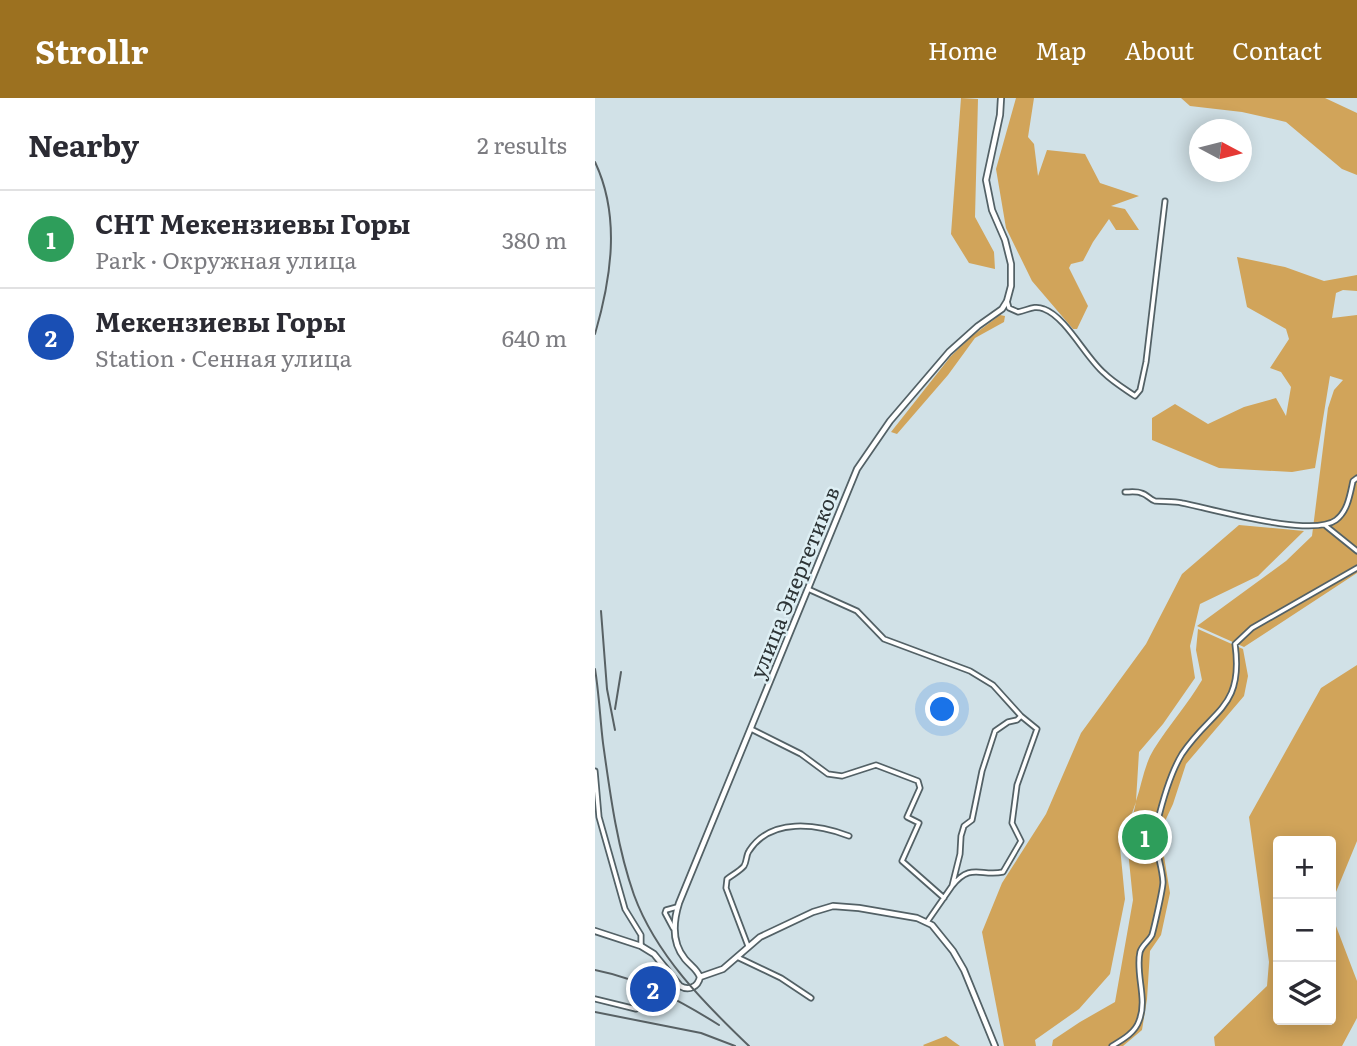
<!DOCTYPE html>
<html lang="en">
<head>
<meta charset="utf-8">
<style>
	body { margin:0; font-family:Literata,serif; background:#f2f2f3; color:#2b2b33 }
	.controls { position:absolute; right:21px; bottom:21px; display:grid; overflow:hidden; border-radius:7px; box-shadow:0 4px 18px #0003 }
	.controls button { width:63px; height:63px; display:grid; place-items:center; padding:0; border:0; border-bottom:2px solid #e1e1e2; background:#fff; color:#2b2b33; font:35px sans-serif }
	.compass { position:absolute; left:594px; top:21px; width:63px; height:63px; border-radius:50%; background:#fff; box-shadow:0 4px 18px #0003; rotate:97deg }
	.you { position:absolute; left:348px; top:612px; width:24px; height:24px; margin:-18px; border:5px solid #fff; border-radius:50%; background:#1a73e8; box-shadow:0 0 0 10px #1a73e833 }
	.badge { display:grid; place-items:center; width:46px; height:46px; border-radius:50%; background:#9c7120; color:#fff; font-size:23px; font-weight:700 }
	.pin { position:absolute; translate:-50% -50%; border:4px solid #fff; box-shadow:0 2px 7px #0006 }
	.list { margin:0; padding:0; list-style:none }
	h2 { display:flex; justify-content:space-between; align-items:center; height:91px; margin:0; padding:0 28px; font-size:30px }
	h2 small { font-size:23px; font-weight:400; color:#7c7c81 }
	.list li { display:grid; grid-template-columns:46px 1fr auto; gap:21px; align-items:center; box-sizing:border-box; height:98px; padding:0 28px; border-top:2px solid #e1e1e2 }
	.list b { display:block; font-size:26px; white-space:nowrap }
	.list p { margin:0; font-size:23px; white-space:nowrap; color:#7c7c81 }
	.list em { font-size:23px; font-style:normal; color:#7c7c81 }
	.icon { flex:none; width:38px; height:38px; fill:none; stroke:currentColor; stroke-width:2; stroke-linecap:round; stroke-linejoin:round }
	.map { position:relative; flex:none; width:762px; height:948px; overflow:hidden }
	header { display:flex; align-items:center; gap:42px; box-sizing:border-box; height:98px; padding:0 35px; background:#9c7120; color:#fff }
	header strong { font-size:33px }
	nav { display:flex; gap:38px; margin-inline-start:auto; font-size:24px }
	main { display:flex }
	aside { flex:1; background:#fff }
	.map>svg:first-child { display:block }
</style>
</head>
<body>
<header>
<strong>Strollr</strong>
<nav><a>Home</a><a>Map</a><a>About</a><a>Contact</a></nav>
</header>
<main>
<aside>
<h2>Nearby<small>2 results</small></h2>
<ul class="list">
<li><span class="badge" style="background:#2e9e5b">1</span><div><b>СНТ Мекензиевы Горы</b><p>Park · Окружная улица</p></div><em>380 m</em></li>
<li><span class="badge" style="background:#1a4fb4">2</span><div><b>Мекензиевы Горы</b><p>Station · Сенная улица</p></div><em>640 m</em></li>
</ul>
</aside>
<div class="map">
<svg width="762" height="948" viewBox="0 0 762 948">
	<rect width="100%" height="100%" fill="#d1e1e7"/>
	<!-- green -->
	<path fill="#d1a45a" d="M366,0L383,1L380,119L399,154L400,171L374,165L356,136Z
		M421,0H439L433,39L439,46L443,78L452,52L490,56L505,85L544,98L516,108L530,111L544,132H521L514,121L498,144L488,163L476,166L474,170L493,208L482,231H478L437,183L411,130L401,71Z
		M586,0H730L762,15V77L747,71L691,24L647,14L595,8Z
		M642,159L690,169L729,183L762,177V193L748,192L741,195L737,220L762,217V475L649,549L602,528L691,463L717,438L733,310L739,292L748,282L735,278L720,370L697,374L624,370L557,342V320L580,306L613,326L649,309L681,300L691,318L696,289L686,274L675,270L694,241L691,231L652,209Z
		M405,217L410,218L409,224L380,240L353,277L302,336L296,334L356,258L377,238Z
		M644,427L709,433L663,478L605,506L595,548L600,580L568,626L544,654L541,703C547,686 549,667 559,651C574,627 593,606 607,582L601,552L603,531L648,551L653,578L649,598L591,666L578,706L565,734L575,795L566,837L555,853L552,901L547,932L528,948H457L458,942L485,924L520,904L538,802L532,743L541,704L525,749L530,801L515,876L484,911L440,942L441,948H409L387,834L407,785L451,716L486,635L551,546L587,476Z
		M762,567V743L736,806V743H683V922H736V815L762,883V920L747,948H620L619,939L672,888L674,864L654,719L726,590Z
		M351,938L365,948H329L328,947Z"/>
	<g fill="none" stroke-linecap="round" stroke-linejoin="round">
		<!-- street casing -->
		<g stroke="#536166" stroke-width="7">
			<path id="street" d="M412,203L414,210L423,214C433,212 439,207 449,211C471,219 491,260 509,275C518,284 530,291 540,298L545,292L551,264L570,103
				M530,394C535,394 542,393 546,395C552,396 554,401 560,403C569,404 578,403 587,405C618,411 717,440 741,422C753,413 755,396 758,383L762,380
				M731,428L762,453
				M213,491L262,513L289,541L375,573L398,587L426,618L442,631L422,687L417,725L426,743L408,774C386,779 376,764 357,788
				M156,631L206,656L233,676L247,678L281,667L323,683L325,690L312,719L324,725L307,763L349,800
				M0,673L4,719L30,811L46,837V848
				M332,824L357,788L365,756L366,738L369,728L377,722L387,673L400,633L413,624L422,622L426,618
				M78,830L70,815L71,812L82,809
				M153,848L131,790L132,781C137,777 145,773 149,768C152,763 151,757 154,753C176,719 222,726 254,738
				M142,859L186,880L216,900
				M0,901L41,911
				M517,948C527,942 540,935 544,923C553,901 540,876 545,854C547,847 554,843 557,837C559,830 568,791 568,784C567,764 557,747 562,726C567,705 576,674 587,656C617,611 649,611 640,546L657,530L762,470"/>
		</g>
		<!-- secondary casing -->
		<g stroke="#536166" stroke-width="8">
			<path id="secondary" d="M0,833L46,848L59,856L85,888C94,893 103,889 105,879
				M105,879C102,871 95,867 90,861C76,844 78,824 84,805L262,371L295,323L354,254L383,228L407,211L412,203L416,188V166L410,142L397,112L391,82L405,17L406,0
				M105,879L128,871L165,839L218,814L238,808L264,810L322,820L337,827L358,853L369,872L400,948"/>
		</g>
		<!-- street -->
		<use href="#street" stroke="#fff" stroke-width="3.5"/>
		<!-- secondary -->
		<use href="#secondary" stroke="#fff" stroke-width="4.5"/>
		<!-- rail -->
		<path stroke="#586164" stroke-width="2" d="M0,64C26,119 16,181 0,236
			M6,513L12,591L20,632
			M0,571C4,595 5,620 8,645C15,695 22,749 39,797C61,857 109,905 154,948
			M20,611L26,574
			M0,872C45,881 86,903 124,927
			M0,914L106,935L140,948"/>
	</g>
	<g text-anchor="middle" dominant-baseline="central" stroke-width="5" stroke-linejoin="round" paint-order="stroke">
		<!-- street labels -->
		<g font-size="21" fill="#2d3436" stroke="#deeff4">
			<text transform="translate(198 484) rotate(-68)">улица Энергетиков</text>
		</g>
	</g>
</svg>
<div class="controls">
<button>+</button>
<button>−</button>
<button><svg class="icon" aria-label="layers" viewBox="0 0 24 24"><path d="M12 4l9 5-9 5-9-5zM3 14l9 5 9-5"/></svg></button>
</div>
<svg class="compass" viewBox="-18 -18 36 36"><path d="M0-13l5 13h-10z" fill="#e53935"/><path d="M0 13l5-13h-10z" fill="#7c7c81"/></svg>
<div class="you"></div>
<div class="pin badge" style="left:550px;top:739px;background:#2e9e5b">1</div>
<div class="pin badge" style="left:58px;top:891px;background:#1a4fb4">2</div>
</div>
</main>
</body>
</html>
